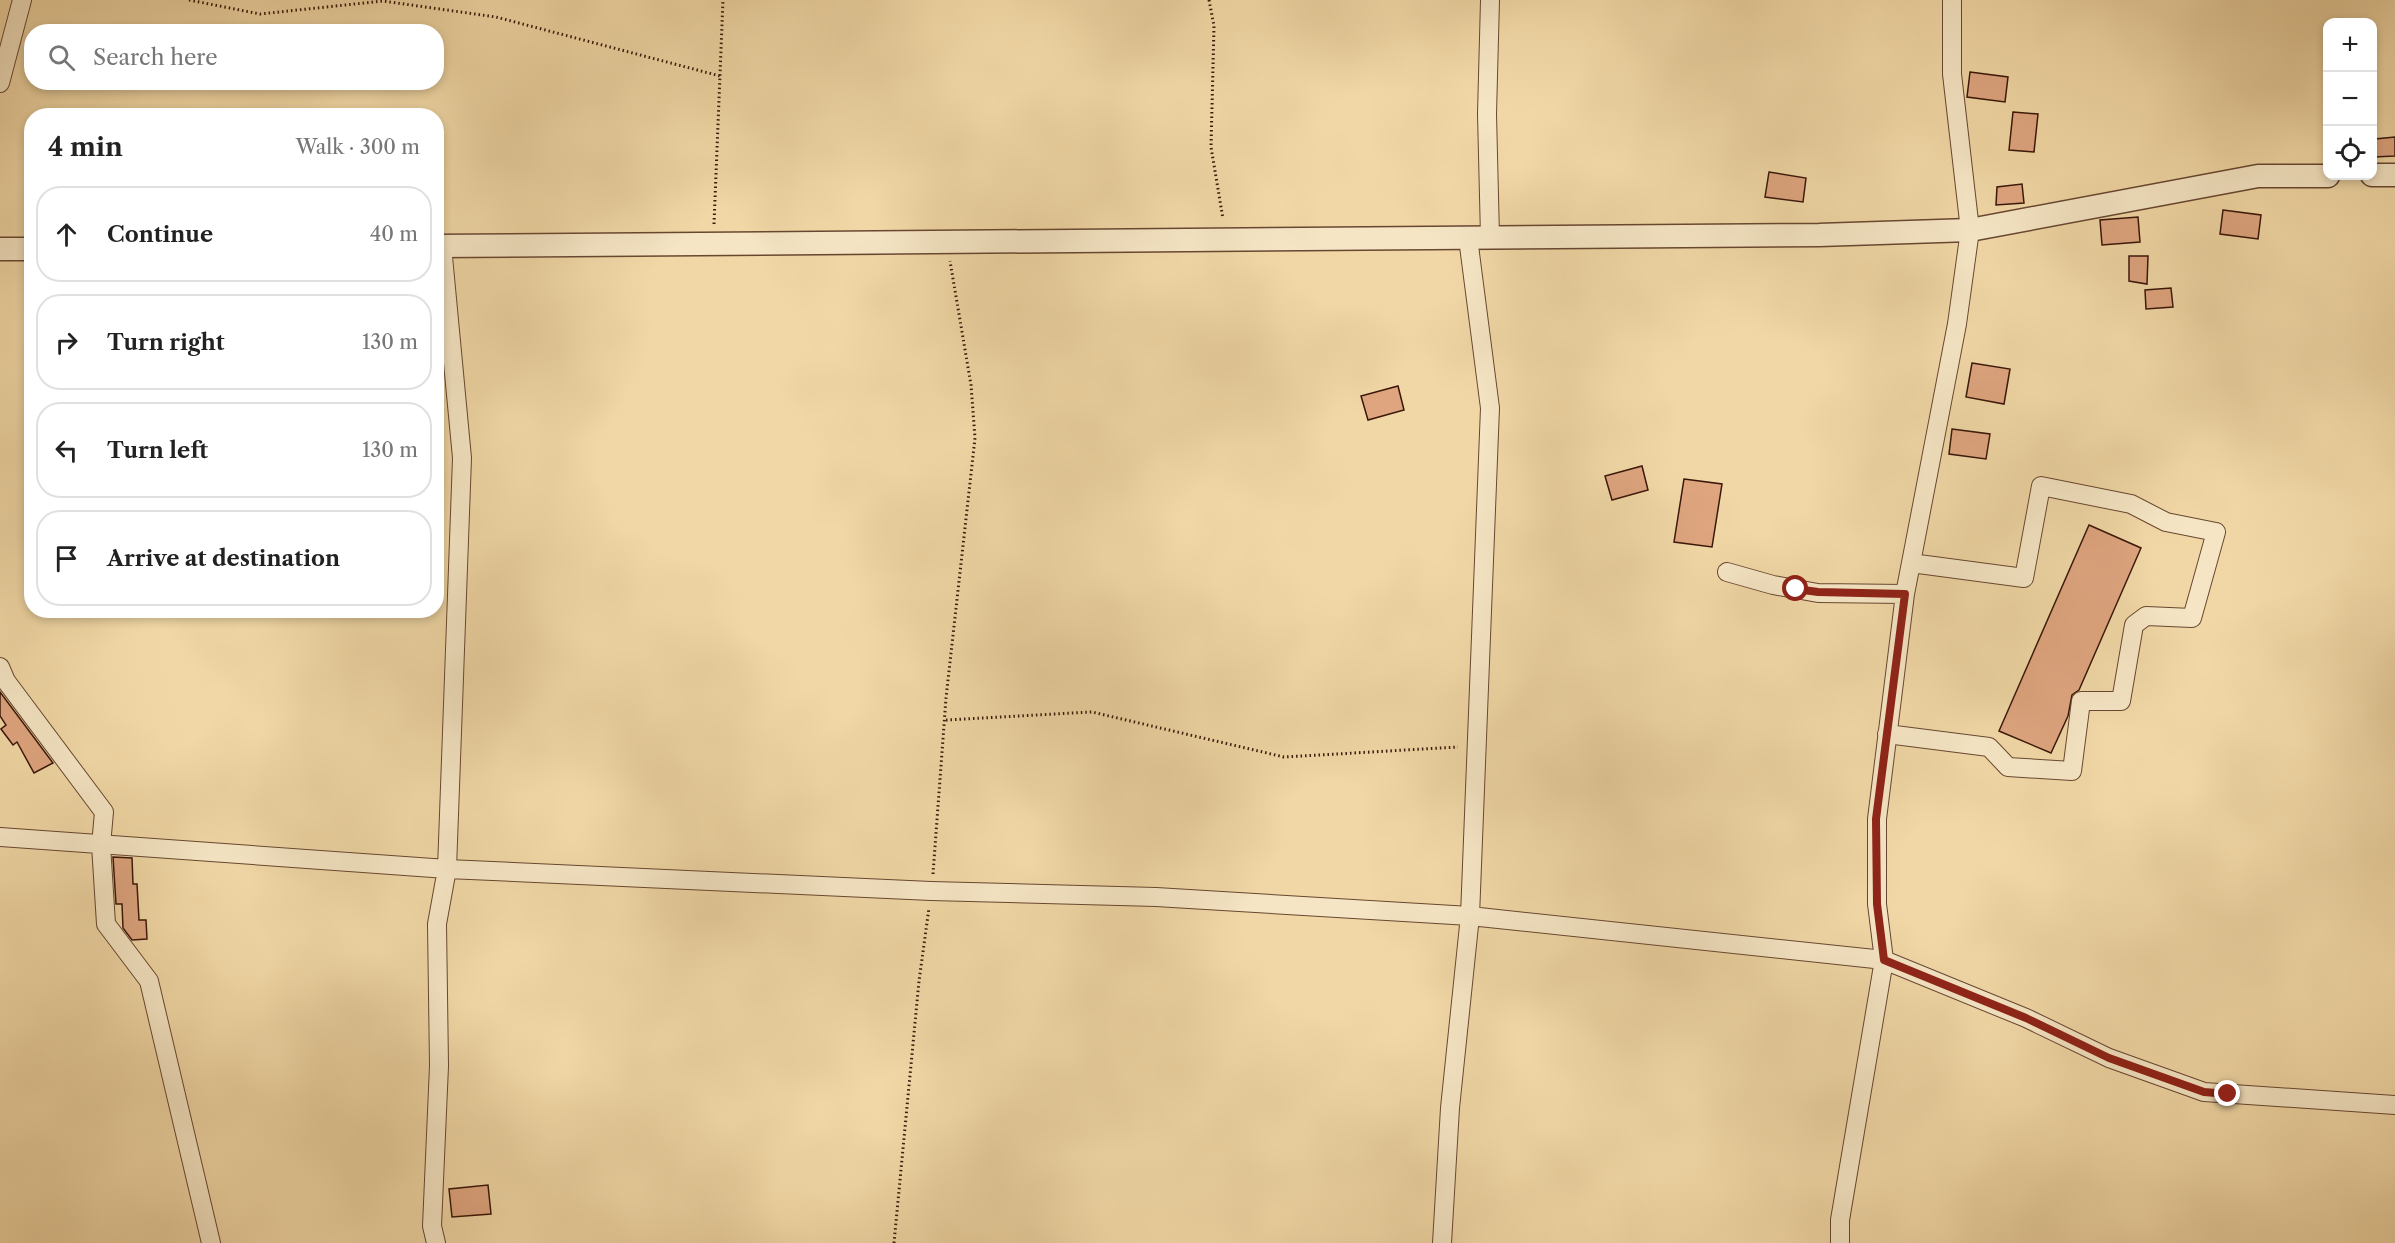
<!DOCTYPE html>
<html lang="en">
<head>
<meta charset="utf-8">
<style>
	body { margin:0; font-family:"Libre Caslon Text",serif; background:#f2f2f2; color:#222 }
	.controls { position:absolute; right:18px; top:18px; display:grid; overflow:hidden; border-radius:12px; box-shadow:0 3px 9px #0003 }
	.controls button { width:54px; height:54px; display:grid; place-items:center; padding:0; border:0; border-bottom:2px solid #e0e0e0; background:#fff; color:#222; font:30px sans-serif }
	.stop { position:absolute; width:18px; height:18px; margin:-14px; border:4px solid #8f2418; border-radius:50%; background:#fff }
	.stop.end { background:#8f2418; border-color:#fff; box-shadow:0 2px 6px #0008 }
	.list { margin:0; padding:0; list-style:none }
	h2 { display:flex; justify-content:space-between; align-items:center; height:78px; margin:0; padding:0 24px; font-size:26px }
	h2 small { font-size:20px; font-weight:400; color:#767676 }
	.list li { display:grid; grid-template-columns:39px 1fr auto; gap:18px; align-items:center; box-sizing:border-box; height:96px; margin:0 12px 12px; padding:0 12px; border:2px solid #e0e0e0; border-radius:24px }
	.list b { display:block; font-size:22px; white-space:nowrap }
	.list em { font-size:20px; font-style:normal; color:#767676 }
	.icon { flex:none; width:33px; height:33px; fill:none; stroke:currentColor; stroke-width:2; stroke-linecap:round; stroke-linejoin:round }
	.map { position:relative; flex:none; width:2395px; height:1243px; overflow:hidden }
	.search { position:absolute; background:#fff; box-shadow:0 3px 9px #0003; left:24px; top:24px; width:420px; height:66px; display:flex; align-items:center; gap:15px; box-sizing:border-box; padding:0 21px; border-radius:24px; color:#767676; font-size:22px }
	.panel { position:absolute; background:#fff; box-shadow:0 3px 9px #0003; left:24px; top:108px; width:420px; height:510px; border-radius:24px }
	.map>svg:first-child { display:block }
</style>
</head>
<body>
<div class="map">
<svg width="2395" height="1243" viewBox="0 0 2395 1243">
	<rect width="100%" height="100%" fill="#f0d7a5"/>
	<filter id="stains"><feTurbulence type="fractalNoise" baseFrequency=".00333" numOctaves="4"/><feColorMatrix values="0 0 0 0 .2 0 0 0 0 .09 0 0 0 0 .02 0 0 0 .5 -.17"/></filter>
	<radialGradient id="worn" r=".72"><stop offset=".6" stop-color="#630" stop-opacity="0"/><stop offset="1" stop-color="#630" stop-opacity=".3"/></radialGradient>
	<!-- building -->
	<path fill="#dea57f" stroke="#3a170a" stroke-width="1.5" d="M1970,72L2008,77L2005,102L1967,97Z
		M2013,112L2038,114L2034,152L2009,150Z
		M2395,137V156L2374,157L2375,139Z
		M1769,172L1806,178L1803,202L1765,197Z
		M2022,184L2024,203L1996,205L1997,187Z
		M2223,210L2261,215L2258,239L2220,234Z
		M2138,217L2140,242L2102,245L2100,220Z
		M2129,256H2148L2147,284L2129,281Z
		M2171,288L2173,307L2146,309L2145,290Z
		M1972,363L2010,369L2004,404L1966,397Z
		M1398,386L1404,410L1368,420L1361,396Z
		M1952,429L1990,434L1986,459L1949,454Z
		M1642,466L1648,490L1612,500L1605,476Z
		M1684,479L1722,484L1712,547L1674,542Z
		M2089,525L2141,548L2079,690L2072,695L2068,716L2051,753L1999,731Z
		M0,692L53,763L34,773L17,742L13,745L1,729L6,725L0,716Z
		M113,857L132,858L133,884H137L139,920H146L147,939L132,940L123,928L122,904H116Z
		M488,1185L491,1214L452,1217L449,1189Z"/>
	<g fill="none" stroke-linecap="round" stroke-linejoin="round">
		<!-- minor casing -->
		<g stroke="#684731" stroke-width="20">
			<path id="minor" d="M0,83L22,0
				M1490,237L1487,114L1490,0
				M1727,572L1773,585L1818,593L1905,594
				M0,667L6,681L104,812L101,845L106,924L149,981L211,1243
				M1887,734L1989,747L2008,767L2072,771L2081,701H2121L2134,625L2146,616L2192,618L2216,532L2166,522L2131,504L2041,486L2024,578L1911,563
				M0,837L447,869L931,891L1156,897L1470,916L1884,960L2026,1018L2109,1058L2204,1092L2395,1105
				M436,1243L432,1226L439,1066L437,924L447,869L462,458L442,246
				M1442,1243L1450,1108L1470,916L1490,408L1468,238
				M1840,1243V1220L1884,960L1877,904V819L1905,594L1957,324L1970,230L1952,74V0"/>
		</g>
		<!-- tertiary casing -->
		<g stroke="#684731" stroke-width="25">
			<path id="tertiary" d="M2372,175H2395
				M436,246L1819,235L1970,230L2258,176H2328
				M0,249H32"/>
		</g>
		<!-- path -->
		<path stroke="#3a170a" stroke-width="3" stroke-dasharray="1.5 3" stroke-linecap="butt" d="M189,0L260,14L383,1L496,17L720,76
			M1209,0L1214,26L1211,147L1223,219
			M714,224L723,0
			M946,720L1092,712L1284,757L1458,747
			M933,874L946,698L975,438L971,385L950,261
			M894,1243L919,981L929,908"/>
		<!-- minor -->
		<use href="#minor" stroke="#f5e5c4" stroke-width="18"/>
		<!-- tertiary -->
		<use href="#tertiary" stroke="#f5e5c4" stroke-width="22"/>
	</g>
	<g fill="none" stroke-linecap="round" stroke-linejoin="round">
		<!-- route -->
		<path stroke="#8f2418" stroke-width="8" d="M1796,589L1818,592L1905,594L1876,819L1877,904L1884,960L2026,1018L2109,1058L2204,1092L2228,1094"/>
	</g>
	<rect width="100%" height="100%" filter="url(#stains)"/>
	<rect width="100%" height="100%" fill="url(#worn)"/>
</svg>
<div class="controls">
<button>+</button>
<button>−</button>
<button><svg class="icon" aria-label="locate" viewBox="0 0 24 24"><circle cx="12" cy="12" r="6"/><path d="M12 2v4M12 18v4M2 12h4M18 12h4"/></svg></button>
</div>
<div class="stop" style="left:1796px;top:589px"></div>
<div class="stop end" style="left:2228px;top:1094px"></div>
<div class="search"><svg class="icon" aria-label="search" viewBox="0 0 24 24"><circle cx="10" cy="10" r="6"/><path d="M15 15l6 6"/></svg>Search here</div>
<section class="panel">
<h2>4 min<small>Walk · 300 m</small></h2>
<ul class="list">
<li><svg class="icon" aria-label="ahead" viewBox="0 0 24 24"><path d="M12 20V5M6 11l6-6 6 6"/></svg><div><b>Continue</b></div><em>40 m</em></li>
<li><svg class="icon" aria-label="right" viewBox="0 0 24 24"><path d="M7 20v-9h11M14 6l5 5-5 5"/></svg><div><b>Turn right</b></div><em>130 m</em></li>
<li><svg class="icon" aria-label="left" viewBox="0 0 24 24"><path d="M17 20v-9H6M10 6l-5 5 5 5"/></svg><div><b>Turn left</b></div><em>130 m</em></li>
<li><svg class="icon" aria-label="arrive" viewBox="0 0 24 24"><path d="M6 21V4h12l-3 4 3 4H6"/></svg><div><b>Arrive at destination</b></div></li>
</ul>
</section>
</div>
</body>
</html>
